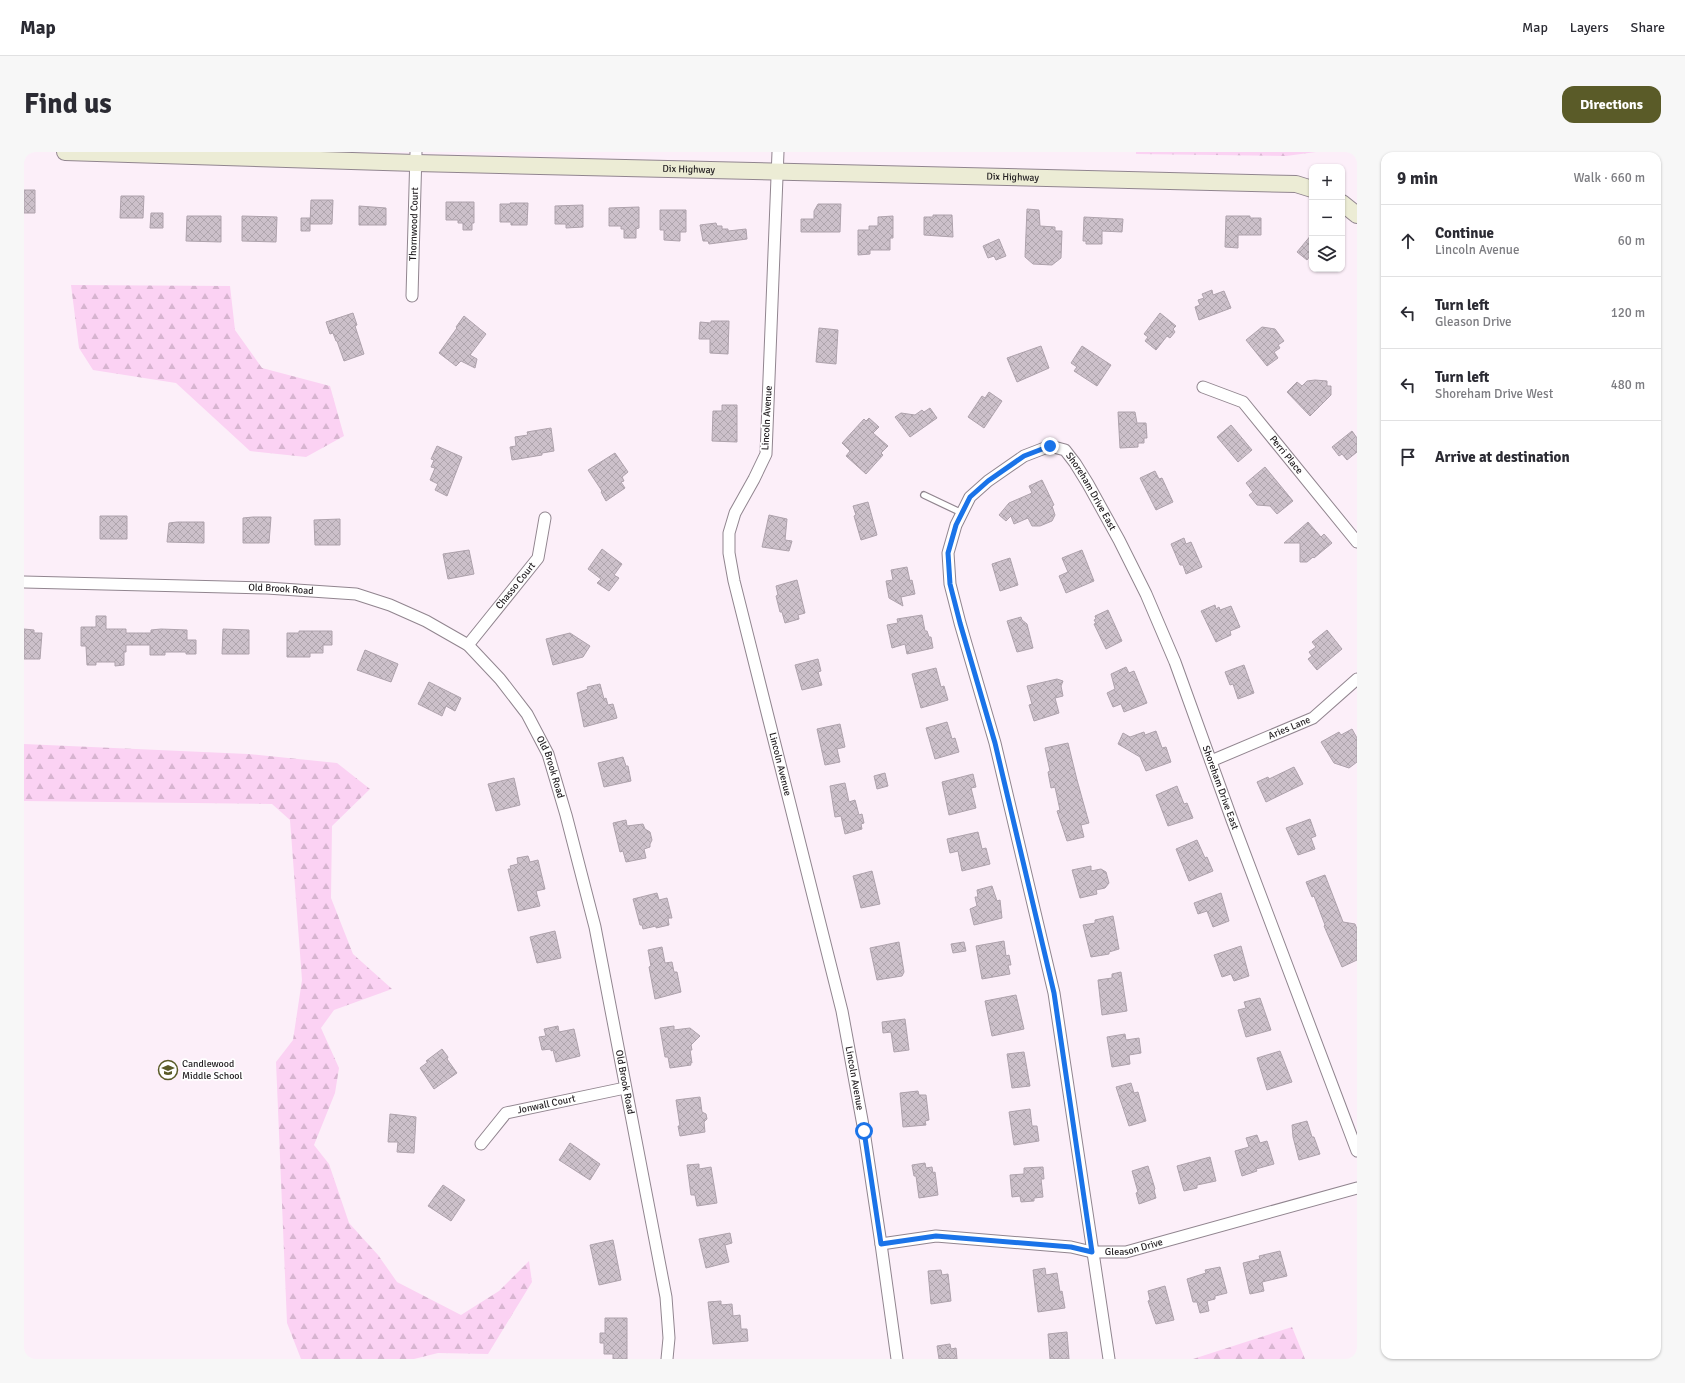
<!DOCTYPE html>
<html lang="en">
<head>
<meta charset="utf-8">
<style>
	body { margin:0; font-family:Signika,sans-serif; background:#f7f7f7; color:#2b2b33 }
	.controls { position:absolute; right:12px; top:12px; display:grid; overflow:hidden; border-radius:8px; box-shadow:0 1px 3px #0004 }
	.controls button { width:36px; height:36px; display:grid; place-items:center; padding:0; border:0; border-bottom:1px solid #e1e1e2; background:#fff; color:#2b2b33; font:20px sans-serif }
	.stop { position:absolute; width:12px; height:12px; margin:-9px; border:3px solid #1a73e8; border-radius:50%; background:#fff }
	.stop.end { background:#1a73e8; border-color:#fff; box-shadow:0 1px 4px #0008 }
	.list { margin:0; padding:0; list-style:none }
	h2 { display:flex; justify-content:space-between; align-items:center; height:52px; margin:0; padding:0 16px; font-size:17px }
	h2 small { font-size:13px; font-weight:400; color:#7c7c81 }
	.list li { display:grid; grid-template-columns:26px 1fr auto; gap:12px; align-items:center; box-sizing:border-box; height:72px; padding:0 16px; border-top:1px solid #e1e1e2 }
	.list b { display:block; font-size:15px; white-space:nowrap }
	.list p { margin:0; font-size:13px; white-space:nowrap; color:#7c7c81 }
	.list em { font-size:13px; font-style:normal; color:#7c7c81 }
	.icon { flex:none; width:22px; height:22px; fill:none; stroke:currentColor; stroke-width:2; stroke-linecap:round; stroke-linejoin:round }
	.map { position:relative; flex:none; width:1333px; height:1207px; overflow:hidden; border-radius:12px }
	header { display:flex; align-items:center; gap:24px; box-sizing:border-box; height:56px; padding:0 20px; background:#fff; border-bottom:1px solid #e1e1e2 }
	header strong { font-size:19px }
	nav { display:flex; gap:22px; margin-inline-start:auto; font-size:14px }
	.intro { display:flex; align-items:center; justify-content:space-between; box-sizing:border-box; height:96px; padding:0 24px }
	h1 { margin:0; font-size:28px }
	.button { padding:10px 18px; border-radius:12px; background:#5a5b28; color:#fff; font-size:14px; font-weight:700 }
	main { display:flex; gap:24px; padding:0 24px }
	aside { flex:1; background:#fff; border-radius:12px; box-shadow:0 1px 3px #0004 }
	.map>svg:first-child { display:block }
</style>
</head>
<body>
<header>
<strong>Map</strong>
<nav><a>Map</a><a>Layers</a><a>Share</a></nav>
</header>
<div class="intro"><h1>Find us</h1><a class="button">Directions</a></div>
<main>
<div class="map">
<svg width="1333" height="1207" viewBox="0 0 1333 1207">
	<defs>
		<pattern id="forest-firs" width="22" height="20" patternUnits="userSpaceOnUse"><rect width="22" height="20" fill="#fbd2f3"/><path d="M5 1l3.5 6h-7zM16 11l3.5 6h-7z" fill="#d7b4d0"/></pattern>
		<pattern id="building-cross-hatch" width="8" height="8" patternUnits="userSpaceOnUse"><rect width="8" height="8" fill="#ccc0ca"/><path d="M0 0l8 8M0 8l8-8" fill="none" stroke="#afa5ad"/></pattern>
	</defs>
	<rect width="100%" height="100%" fill="#fceff9"/>
	<!-- forest -->
	<path fill="url(#forest-firs)" d="M1112,0H1292L1262,4L1112,2Z
		M47,133L206,134L211,178L238,216L306,234L320,284L282,305L226,299L152,231L69,218L55,196Z
		M0,592L224,602L313,611L346,637L308,674L307,746L329,802L368,837L310,858L297,876L315,916L311,941L290,993L305,1012L325,1071L354,1103L373,1130L437,1163L475,1139L505,1109L508,1130L464,1202L414,1201L390,1207H277L263,1171L252,910L269,888L278,828L266,668L248,652L0,649Z
		M1268,1175L1281,1207H1169Z"/>
	<!-- building -->
	<path fill="url(#building-cross-hatch)" stroke="#aea2ac" d="M0,38H11V61H0Z
		M97,44H120L119,66H96Z
		M287,48H309L308,72H286Z
		M422,50H450V71H448V78H439V71H434V68H422Z
		M486,51H504L503,73H487V70H476V52H486Z
		M794,52H817L816,80H777V67H790V59Z
		M559,53V75L542,76V72H531V54Z
		M335,54L362,56V73H335Z
		M615,55V76L612,77V86H600V77H597V74H585V56Z
		M1003,57L1015,58L1016,74L1031,75V79H1038L1037,106L1028,113L1009,112L1001,105Z
		M636,58H662V80H656V89L640,88V78H636Z
		M127,61H139V76H126Z
		M909,63H928L929,85L900,83V65H909Z
		M163,64H197V90L162,89Z
		M218,64L253,65L252,90L218,89Z
		M869,64V86H866V98H846V102L834,103V78H845V74H854V65Z
		M1202,64H1226V66H1237V83H1214V96L1201,95Z
		M1060,65L1099,67L1098,80L1078,79V92H1062V89H1059Z
		M277,66H286V79H277Z
		M692,71L693,74H698V77H704V79L722,77L723,87L685,92L684,89H679L676,73Z
		M1288,82V101L1283,108L1273,100Z
		M975,87L982,104L972,108L970,104L964,106L959,94Z
		M1188,138L1189,143L1200,139L1207,156L1175,168L1171,155L1176,153L1174,148L1180,146L1178,142Z
		M329,161L333,173L331,174L340,202L320,209L313,189H312L309,181L306,182L302,170Z
		M1136,161L1152,174L1149,177L1151,180L1146,186L1143,184L1132,198L1121,189L1124,185L1120,182Z
		M440,164L462,182L446,203L453,207L451,216L437,209L432,214L415,201L433,176L432,175Z
		M687,169H705L704,202L686,201V187H675L676,170L687,171Z
		M1238,175L1251,177L1260,189L1254,193L1256,196L1250,200L1254,206L1243,214L1222,188Z
		M795,176L814,178L812,212L792,210Z
		M1017,194L1025,216L993,230L983,206Z
		M1058,194L1087,213L1073,234L1050,219L1053,215L1047,211Z
		M1291,228L1303,229V234H1307V243L1286,264L1263,240L1273,230L1278,234L1283,229Z
		M965,240L978,249L960,276L944,265L958,244L961,246Z
		M698,253H713V290L688,289L689,259H698Z
		M906,256L913,266L886,285L871,265L877,261L891,263L898,258L900,260Z
		M1094,260H1111L1113,271H1122L1123,286H1120V291H1114V295L1096,296Z
		M845,266L855,275L849,281L864,294L857,301L859,303L842,322L822,304L826,299L818,291L840,267L842,269Z
		M1207,273L1228,298L1214,310L1193,285Z
		M527,276L530,299L518,301V303L488,308L486,295L492,294L491,285L504,283L503,280Z
		M1328,279L1333,286V300L1323,308L1318,302L1315,304L1308,295Z
		M413,294L438,305L423,344L411,338L414,332L406,328L411,316L407,315L410,308L407,307Z
		M591,301L604,320L598,325L600,329L597,330L601,336L582,349L577,340L578,339L564,318Z
		M1241,315L1269,349L1253,362L1246,354L1233,353L1225,343L1229,340L1222,331Z
		M1131,319L1135,327L1138,326L1149,350L1132,358L1116,326Z
		M1018,328L1030,353L1028,354L1031,363L1028,369L1016,374H1008L1004,366L990,372L987,364L982,369L975,363L985,351L1008,341L1005,334Z
		M844,350L853,383L837,388L830,364L832,363L829,354Z
		M745,363L763,367L761,388L768,389L765,399L738,395Z
		M76,364H103V387H76Z
		M229,365H247L245,391H219V366Z
		M316,367V393H291L290,368Z
		M153,370H180V391L143,390L145,371Z
		M1284,370L1297,385L1300,382L1308,391L1290,406L1289,405L1283,410H1276V391H1260Z
		M1160,386L1162,392L1167,390L1178,415L1162,422L1159,413H1156L1147,392Z
		M578,397L598,412L590,423L595,426L585,439L573,431L577,427L564,417Z
		M445,398L450,422L424,427L419,402Z
		M1058,398L1070,429L1042,441L1035,424L1044,420L1038,406Z
		M986,406L994,433L976,439L968,412Z
		M883,415L886,429L888,428L891,442L877,445L879,454L865,446L862,429L869,428L867,418Z
		M773,428L781,461L774,463L775,467L761,471L758,460H756L752,444L754,443L752,434Z
		M1191,453L1192,457L1195,455L1196,458L1207,454L1216,475L1206,479L1207,483L1192,490L1177,459Z
		M1084,458L1098,489L1082,497L1070,472L1072,471L1070,468L1072,467L1071,464Z
		M898,463L901,479H903L905,485H907L909,496L883,502L881,492L868,496L863,473L874,471L873,467Z
		M72,464H82V477H102V481H127V478L137,477L163,478V488H172V502H162V500H141V503H126V493H102V500H100V513L91,514V510H72V513H63L62,494H57V475H72Z
		M997,465L998,468L1003,472L1009,496L993,500L983,469Z
		M0,477L10,478V481H18L16,507H0Z
		M199,477L225,478V502H198Z
		M1303,478L1318,497L1293,518L1284,507L1288,504L1285,500L1292,495L1288,490Z
		M275,479H308V493H299V501H286V505H263V481H275Z
		M546,481L566,494L559,505L529,513L522,487Z
		M341,498L374,512L367,530L333,518Z
		M794,507L797,519L794,520L798,533L778,538L771,513Z
		M1220,513L1230,541L1214,547L1209,532L1206,533L1201,520Z
		M1102,515L1105,521L1110,519L1123,551L1100,560L1097,552L1089,555L1083,541L1091,537L1087,522Z
		M912,516L917,535L920,534L924,548L897,556L888,522Z
		M1033,527L1039,529L1037,534L1039,544L1031,546L1035,561L1010,569L1005,553L1008,552L1003,534Z
		M405,530L437,546L431,559L422,554L418,564L394,552Z
		M576,532L580,547L582,546L584,553L589,552L593,566L560,575L553,541L564,537L563,535Z
		M923,570L928,587L931,586L935,600L911,607L902,576Z
		M816,572L821,595L813,597L816,610L801,613L793,577Z
		M1328,577L1333,586V610L1325,616L1310,611L1297,590L1315,580L1317,583Z
		M1132,579L1138,596L1142,595L1147,610L1122,619L1116,605L1094,592L1099,581L1106,585L1120,580L1121,583Z
		M1044,591L1053,628L1065,671L1057,673L1060,685L1043,689L1033,659L1036,658L1031,635L1027,636L1024,620L1026,619L1021,596Z
		M599,605L602,614H604L607,629L580,635L574,611Z
		M1270,615L1279,632L1242,650L1233,630L1244,625L1245,627Z
		M861,621L864,634L853,637L850,624Z
		M949,622L952,635L947,636L952,656L925,663L918,630Z
		M490,626L496,653L472,659L464,632Z
		M821,631L825,650L831,648L835,663L838,662L840,671L837,672L838,677L821,682L817,664L811,665L806,634Z
		M1153,634L1160,652L1163,651L1169,666L1144,674L1132,643Z
		M1286,667L1292,684L1287,686L1291,697L1274,703L1262,676Z
		M602,668L603,674L619,672L621,677L626,680L628,688L626,692V695L620,697L622,706L602,710L599,699L596,700L589,671Z
		M954,680L958,697L962,696L966,712L938,719L934,699L926,701L923,687Z
		M1173,688L1181,706L1183,705L1189,719L1165,729L1152,697Z
		M504,704L506,710L514,708L521,737L512,739L516,754L494,759L484,717H487L486,714L494,712L493,706Z
		M1067,714V719L1077,717L1082,720L1085,731L1081,736L1072,738L1073,742L1056,746L1048,718Z
		M848,719L856,752L837,756L829,724Z
		M1301,723L1319,770L1331,772L1333,777V808L1318,815L1300,774L1301,773L1290,744L1288,745L1282,730Z
		M968,734L973,749L976,748L978,766L950,773L946,757L953,754L951,745H954L953,738Z
		M633,741L635,748L643,746L648,766H644L645,773L632,776V774L619,777L618,773H616L609,747Z
		M1197,741L1205,769L1189,775L1183,759L1174,762L1170,751Z
		M1089,764L1095,797L1085,800V802L1067,805L1059,773L1071,771V768Z
		M531,779L537,806L513,811L506,785Z
		M980,789L982,804L985,803L987,813H984L986,822L958,827L952,794Z
		M875,790L880,820L878,824L853,828L846,796Z
		M940,790L942,799L929,801L927,792Z
		M1217,794L1225,824L1210,829L1207,822L1198,825L1190,803Z
		M638,795L641,811L648,810L650,820H653L657,840L631,847L625,815L627,814L624,798Z
		M1097,820L1103,859L1078,863L1074,828L1088,826V822Z
		M992,843L1000,877L968,884L961,849Z
		M1236,846L1247,878L1222,885L1214,858L1222,856L1220,850Z
		M881,867L885,898L870,900L867,880L859,881L858,870Z
		M534,874L535,880L550,877L556,904L532,910L529,898L527,899V897L518,898L515,885L522,884L520,877Z
		M650,874V878L666,876L676,884L667,893L668,898H666L668,911H666L667,913L646,916L644,905H641L636,876Z
		M1101,882L1102,888L1115,886L1117,901L1105,903L1106,912L1088,915L1083,885Z
		M418,897L424,905L423,907L433,921L410,937L396,916L404,910L402,909Z
		M1256,899L1268,930L1243,938L1233,906Z
		M1000,900L1006,934L988,936L983,902Z
		M1107,931L1110,941L1114,940L1122,969L1105,974L1092,935Z
		M894,939L895,943H902L905,968L901,969L902,973L879,975L876,941Z
		M676,945L678,960L682,962L683,967L680,970L681,980L656,984L654,974H656L652,948Z
		M1006,957L1008,974H1013L1015,989L990,993L985,960Z
		M366,962L392,965L390,1001L373,1000L374,990H364Z
		M1283,969L1288,985H1290L1296,1002L1275,1008L1269,985L1268,973Z
		M1233,983L1236,991L1243,989L1250,1012L1232,1017L1233,1019L1218,1024L1211,999L1225,995L1222,986Z
		M546,991L576,1012L566,1028L535,1008Z
		M1186,1005L1192,1029L1173,1033V1036L1160,1039L1153,1014Z
		M901,1011L902,1016L908,1015L909,1021L911,1020L914,1043L895,1046L892,1024H890L888,1013Z
		M675,1012V1017L687,1015L693,1051L673,1054L671,1043H667L663,1013Z
		M1124,1014L1131,1037L1130,1038L1132,1046L1115,1052L1112,1041L1114,1040L1108,1019Z
		M1019,1015L1020,1027H1017L1019,1045L1010,1046V1049L997,1050L996,1044L988,1045L986,1023L1000,1022V1016Z
		M419,1033L441,1048L427,1069L404,1054Z
		M706,1081L708,1091L701,1093L705,1110L682,1116L675,1087Z
		M589,1088L597,1128L575,1133L566,1093Z
		M1256,1099L1263,1124L1238,1130L1240,1139L1226,1142L1219,1111L1236,1107L1235,1104Z
		M1196,1115L1203,1141L1191,1144V1147L1183,1149L1185,1159L1176,1161L1173,1150H1169L1163,1127L1182,1121L1181,1118Z
		M1021,1116L1022,1123L1033,1121L1036,1140L1038,1139L1041,1156L1014,1160L1009,1118Z
		M917,1118L918,1123L924,1122L927,1149L907,1152L904,1119Z
		M1141,1134L1150,1168L1132,1172L1124,1149L1126,1148L1124,1139Z
		M697,1149V1153L708,1152L709,1164L716,1163L717,1177H723L724,1189L689,1192L684,1150Z
		M581,1166H603V1207H589V1202H580V1191H576V1181H581Z
		M1043,1180L1045,1207H1026L1024,1182Z
		M926,1192L927,1197L932,1196L933,1207H915L913,1194Z"/>
	<g fill="none" stroke-linecap="round" stroke-linejoin="round">
		<!-- lane casing -->
		<g stroke="#91858f" stroke-width="8">
			<path id="lane" d="M900,343L938,361"/>
		</g>
		<!-- street casing -->
		<g stroke="#91858f" stroke-width="13">
			<g id="street">
				<path id="s1" d="M754,0L742,302L730,327L711,361L705,381V401L710,429L818,859L840,979L857,1092L873,1207"/>
				<path id="s2" d="M388,144L392,0"/>
				<path id="s3" d="M1179,235L1219,250L1333,390"/>
				<path id="s4" d="M0,430L243,436L332,442L366,453L402,469L444,493L476,527L503,562L524,602L542,663L571,775L642,1145L645,1186L643,1207"/>
				<path id="s5" d="M444,493L514,406L521,366"/>
				<path id="s6" d="M1187,609L1289,566L1333,527"/>
				<path id="s7" d="M457,992L482,961L601,936"/>
				<path id="s8" d="M857,1092L912,1084L1047,1095L1068,1100H1102L1333,1036"/>
				<path id="s9" d="M1085,1207L1030,841L971,591L936,471L926,432L924,401L932,373L946,345L964,329L1000,304L1026,294L1041,298L1051,311L1064,332L1095,388L1122,442L1151,510L1208,668L1333,999"/>
			</g>
		</g>
		<!-- secondary casing -->
		<g stroke="#91858f" stroke-width="18">
			<g id="secondary">
				<path id="s10" d="M41,0L392,11L1272,32L1288,37"/>
				<path d="M1318,51L1333,63"/>
			</g>
		</g>
		<!-- lane -->
		<use href="#lane" stroke="#fff" stroke-width="5.5"/>
		<!-- street -->
		<use href="#street" stroke="#fff" stroke-width="11"/>
		<!-- secondary -->
		<use href="#secondary" stroke="#ececd5" stroke-width="16"/>
	</g>
	<g fill="none" stroke-linecap="round" stroke-linejoin="round">
		<!-- route -->
		<path stroke="#1a73e8" stroke-width="5" d="M840,979L857,1092L912,1084L1047,1095L1068,1100L1030,841L971,591L936,471L926,432L924,401L932,373L946,345L964,329L1000,304L1026,294"/>
	</g>
	<!-- icons -->
	<defs>
		<g id="school-ring" transform="scale(1)"><circle r="9.5" fill="#fff" stroke="#5a5b28" stroke-width="1.5"/><path d="M0-5L7-2L0 1L-7-2ZM-4 1L0 2.5L4 1V4Q0 6-4 4Z" fill="#5a5b28"/></g>
	</defs>
	<g fill-rule="evenodd">
		<use href="#school-ring" x="144" y="918"/>
	</g>
	<g text-anchor="middle" dominant-baseline="central" stroke-width="3.5" stroke-linejoin="round" paint-order="stroke">
		<!-- street labels -->
		<g font-size="10" fill="#221e21" stroke="#fff">
			<text stroke="none"><textPath href="#s10" startOffset="624">Dix Highway</textPath></text>
			<text stroke="none"><textPath href="#s10" startOffset="948">Dix Highway</textPath></text>
			<text stroke="none"><textPath href="#s2" startOffset="72">Thornwood Court</textPath></text>
			<text transform="translate(743 266) rotate(-87)">Lincoln Avenue</text>
			<text stroke="none"><textPath href="#s3" startOffset="111">Perri Place</textPath></text>
			<text stroke="none"><textPath href="#s9" startOffset="1044">Shoreham Drive East</textPath></text>
			<text stroke="none"><textPath href="#s5" startOffset="76">Chasso Court</textPath></text>
			<text stroke="none"><textPath href="#s4" startOffset="257">Old Brook Road</textPath></text>
			<text stroke="none"><textPath href="#s6" startOffset="85">Aries Lane</textPath></text>
			<text stroke="none"><textPath href="#s1" startOffset="627">Lincoln Avenue</textPath></text>
			<text stroke="none"><textPath href="#s4" startOffset="605">Old Brook Road</textPath></text>
			<text stroke="none"><textPath href="#s9" startOffset="1368">Shoreham Drive East</textPath></text>
			<text stroke="none"><textPath href="#s1" startOffset="950">Lincoln Avenue</textPath></text>
			<text stroke="none"><textPath href="#s4" startOffset="929">Old Brook Road</textPath></text>
			<text stroke="none"><textPath href="#s7" startOffset="81">Jonwall Court</textPath></text>
			<text stroke="none"><textPath href="#s8" startOffset="255">Gleason Drive</textPath></text>
		</g>
		<!-- poi labels -->
		<g font-size="10" fill="#221e21" stroke="#fff" text-anchor="start">
			<text x="158" y="912">Candlewood<tspan x="158" dy="12">Middle School</tspan></text>
		</g>
	</g>
</svg>
<div class="controls">
<button>+</button>
<button>−</button>
<button><svg class="icon" aria-label="layers" viewBox="0 0 24 24"><path d="M12 4l9 5-9 5-9-5zM3 14l9 5 9-5"/></svg></button>
</div>
<div class="stop" style="left:840px;top:979px"></div>
<div class="stop end" style="left:1026px;top:294px"></div>
</div>
<aside>
<h2>9 min<small>Walk · 660 m</small></h2>
<ul class="list">
<li><svg class="icon" aria-label="ahead" viewBox="0 0 24 24"><path d="M12 20V5M6 11l6-6 6 6"/></svg><div><b>Continue</b><p>Lincoln Avenue</p></div><em>60 m</em></li>
<li><svg class="icon" aria-label="left" viewBox="0 0 24 24"><path d="M17 20v-9H6M10 6l-5 5 5 5"/></svg><div><b>Turn left</b><p>Gleason Drive</p></div><em>120 m</em></li>
<li><svg class="icon" aria-label="left" viewBox="0 0 24 24"><path d="M17 20v-9H6M10 6l-5 5 5 5"/></svg><div><b>Turn left</b><p>Shoreham Drive West</p></div><em>480 m</em></li>
<li><svg class="icon" aria-label="arrive" viewBox="0 0 24 24"><path d="M6 21V4h12l-3 4 3 4H6"/></svg><div><b>Arrive at destination</b></div></li>
</ul>
</aside>
</main>
</body>
</html>
